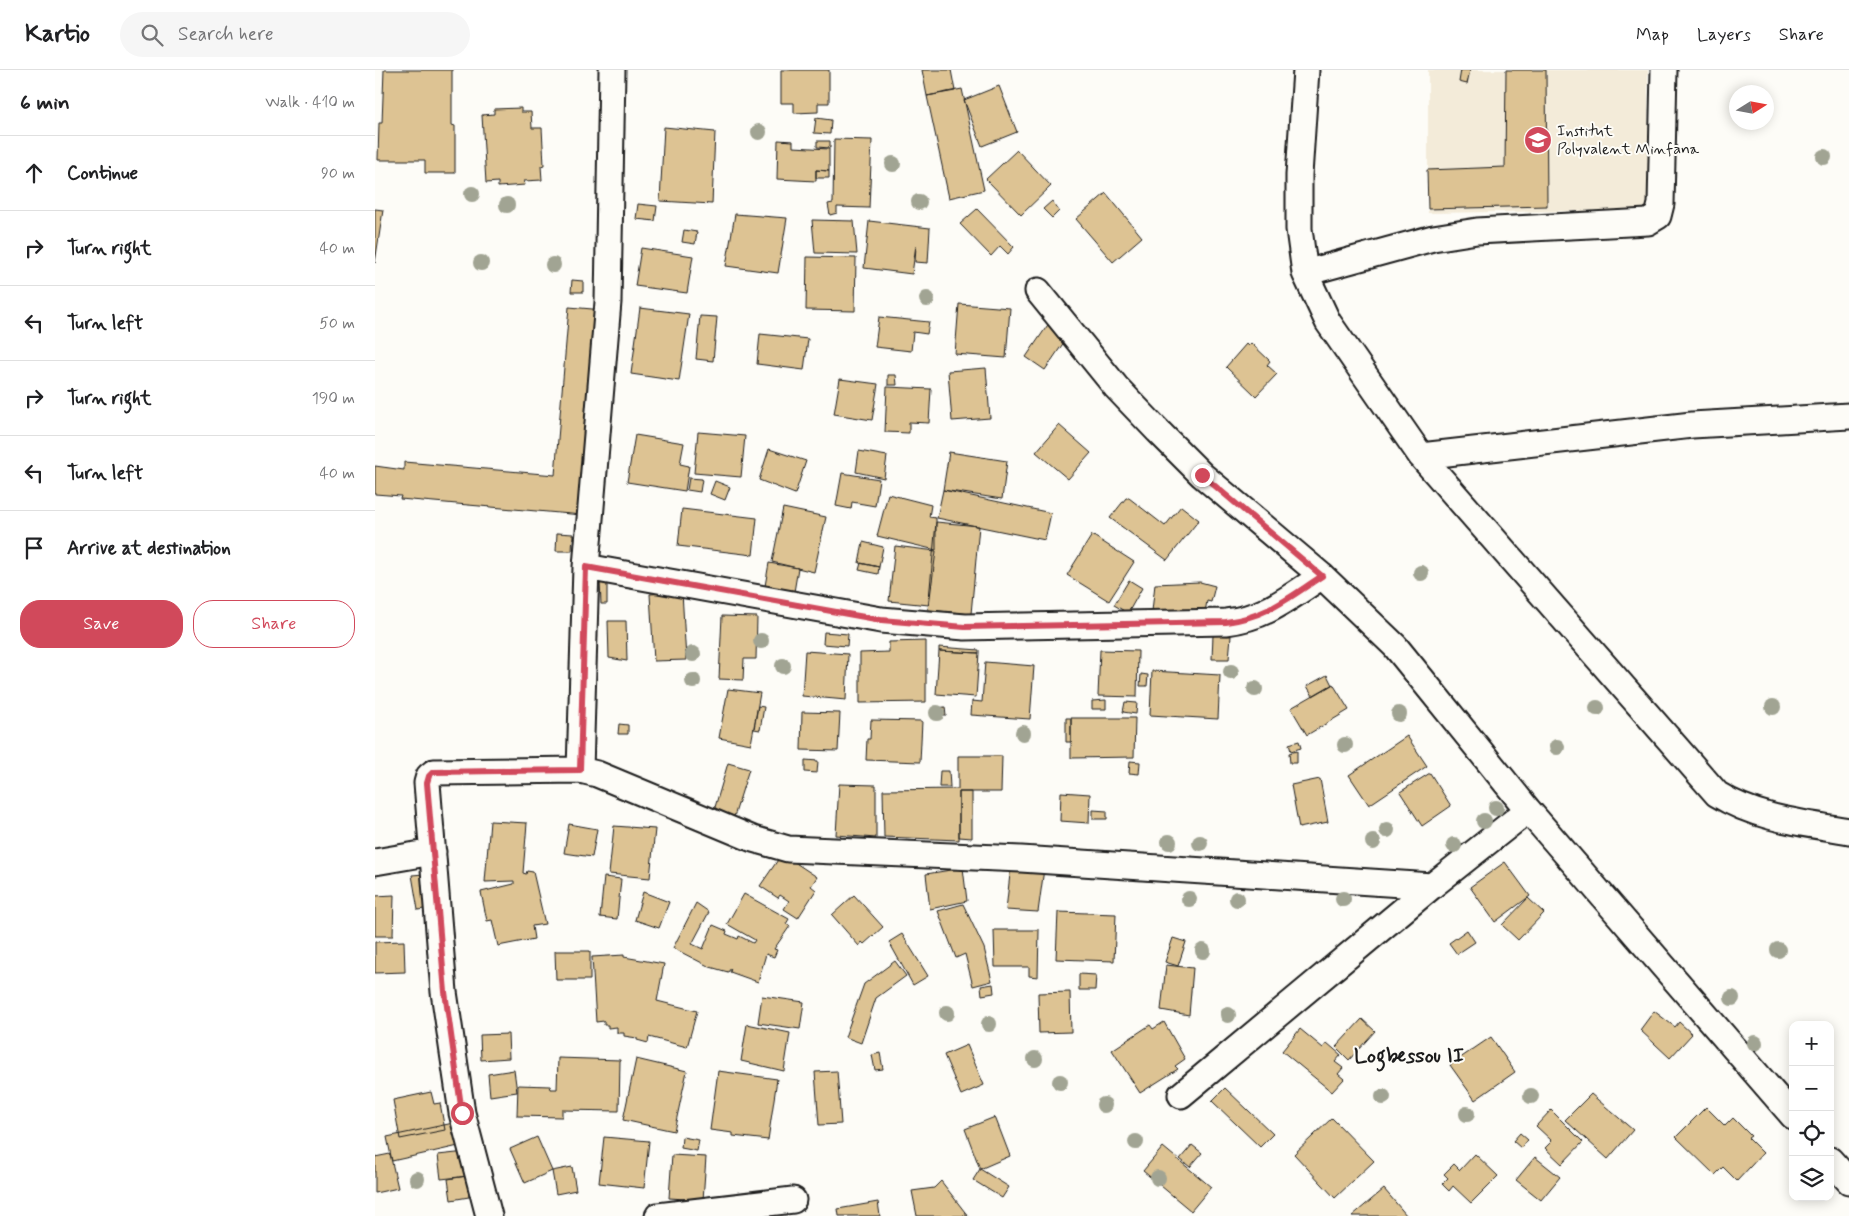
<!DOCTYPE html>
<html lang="en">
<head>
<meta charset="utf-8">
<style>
	body { margin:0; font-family:Mynerve,sans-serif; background:#f6f6f6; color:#202124 }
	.controls { position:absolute; right:15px; bottom:15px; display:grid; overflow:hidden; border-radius:10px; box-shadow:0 2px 12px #0003 }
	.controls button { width:45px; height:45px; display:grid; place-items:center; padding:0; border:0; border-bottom:1px solid #e0e0e0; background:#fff; color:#202124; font:25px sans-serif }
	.compass { position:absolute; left:1354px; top:15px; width:45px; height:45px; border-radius:50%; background:#fff; box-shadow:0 2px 12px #0003; rotate:79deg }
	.stop { position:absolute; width:15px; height:15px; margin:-11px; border:4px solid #d1495b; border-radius:50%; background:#fff }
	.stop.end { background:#d1495b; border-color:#fff; box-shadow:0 1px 5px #0008 }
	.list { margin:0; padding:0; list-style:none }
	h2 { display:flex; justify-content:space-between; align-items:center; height:65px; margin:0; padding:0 20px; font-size:21px }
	h2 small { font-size:16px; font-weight:400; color:#757577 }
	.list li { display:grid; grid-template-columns:32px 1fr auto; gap:15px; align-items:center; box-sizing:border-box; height:75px; padding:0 20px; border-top:1px solid #e0e0e0 }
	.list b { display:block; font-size:19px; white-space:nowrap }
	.list em { font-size:16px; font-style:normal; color:#757577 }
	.actions { display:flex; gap:10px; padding:15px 20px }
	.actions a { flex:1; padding:11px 0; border:1px solid #d1495b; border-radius:20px; text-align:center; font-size:18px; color:#d1495b }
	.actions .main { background:#d1495b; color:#fff }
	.icon { flex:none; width:28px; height:28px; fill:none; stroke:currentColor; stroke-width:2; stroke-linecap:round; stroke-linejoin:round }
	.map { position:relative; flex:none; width:1474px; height:1146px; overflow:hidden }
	header { display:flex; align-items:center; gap:30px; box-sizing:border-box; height:70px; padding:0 25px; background:#fff; border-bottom:1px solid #e0e0e0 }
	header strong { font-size:24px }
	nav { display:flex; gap:28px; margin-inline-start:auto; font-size:18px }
	.search { width:350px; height:45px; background:#f6f6f6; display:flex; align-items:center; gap:12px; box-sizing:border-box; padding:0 18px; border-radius:28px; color:#757577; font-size:19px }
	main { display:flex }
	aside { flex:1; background:#fff }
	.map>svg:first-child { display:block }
</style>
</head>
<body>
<header>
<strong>Kartio</strong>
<div class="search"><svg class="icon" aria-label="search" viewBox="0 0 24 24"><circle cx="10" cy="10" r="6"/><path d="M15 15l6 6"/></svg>Search here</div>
<nav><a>Map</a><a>Layers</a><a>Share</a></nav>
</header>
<main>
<aside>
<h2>6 min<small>Walk · 410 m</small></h2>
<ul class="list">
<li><svg class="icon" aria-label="ahead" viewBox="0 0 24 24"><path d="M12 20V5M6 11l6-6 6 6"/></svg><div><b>Continue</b></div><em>90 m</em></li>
<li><svg class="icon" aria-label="right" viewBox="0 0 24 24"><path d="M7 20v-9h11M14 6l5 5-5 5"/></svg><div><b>Turn right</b></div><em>40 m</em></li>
<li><svg class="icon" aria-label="left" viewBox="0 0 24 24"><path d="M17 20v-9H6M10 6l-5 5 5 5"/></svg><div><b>Turn left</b></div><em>50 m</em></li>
<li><svg class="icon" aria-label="right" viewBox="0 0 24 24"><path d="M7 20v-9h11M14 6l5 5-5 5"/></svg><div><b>Turn right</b></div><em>190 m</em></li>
<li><svg class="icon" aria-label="left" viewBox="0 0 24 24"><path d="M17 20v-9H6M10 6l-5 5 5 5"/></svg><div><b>Turn left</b></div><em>40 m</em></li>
<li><svg class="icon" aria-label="arrive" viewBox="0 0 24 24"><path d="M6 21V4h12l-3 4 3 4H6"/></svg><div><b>Arrive at destination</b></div></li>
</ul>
<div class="actions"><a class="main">Save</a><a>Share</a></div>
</aside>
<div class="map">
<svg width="1474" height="1146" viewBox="0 0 1474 1146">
	<rect width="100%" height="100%" fill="#fdfcf7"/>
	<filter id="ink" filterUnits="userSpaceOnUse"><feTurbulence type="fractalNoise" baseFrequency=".02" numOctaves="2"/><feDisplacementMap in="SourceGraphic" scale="10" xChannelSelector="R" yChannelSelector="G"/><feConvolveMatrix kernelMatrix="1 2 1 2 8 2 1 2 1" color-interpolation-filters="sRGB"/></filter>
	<g filter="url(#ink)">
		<!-- built -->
		<path fill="#f3ebd9" d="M1053,0H1273V140L1053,143Z"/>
		<!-- building -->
		<path fill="#ddc393" stroke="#1c1c1c" d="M9,0H77V55L80,56V103H50V90H3L4,53H7Z
			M406,0H454V33H443V42L419,43V33H406Z
			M547,0H576L580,21L552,26Z
			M1086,0H1095L1092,14L1084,12Z
			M1131,0H1171L1172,136L1053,139L1052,100L1130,97Z
			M624,16L642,62L607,76L589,30Z
			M587,19L609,120L574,128L552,26Z
			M146,38V42H156L157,58H167L169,95L166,96L167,110L149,111L150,115L123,117V112L111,113L107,45L119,44V39Z
			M441,48L456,50L455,64L439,63Z
			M289,57L340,62L337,134L285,131Z
			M459,69L497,70L494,138L462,137V143L455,145L453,134L458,133Z
			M403,70L418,71V77L454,79V101L441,100V111L402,109Z
			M442,71H455V78L442,77Z
			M642,80L676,116L646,145L611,109Z
			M441,100L454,101V108H441Z
			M731,123L767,167L738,192L701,149Z
			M677,131L684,141L677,148L668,139Z
			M263,134L282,136L280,151L261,149Z
			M0,139L8,140L0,193Z
			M602,139L639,177L633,184L625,176L616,186L585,154Z
			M360,144L412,148L403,203L351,196Z
			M437,150L479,151L482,184L440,183Z
			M494,151L555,158L553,193L540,192L541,175L537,204L489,198Z
			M309,160L322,162L320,174L307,172Z
			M266,178L318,186L312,223L260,216Z
			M432,187L481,188L480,241L431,240Z
			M197,210L208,211V222H196Z
			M584,234L635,238L631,288L580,284Z
			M194,237L229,240L207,445L25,429L26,426L0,424V396L29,400V392L180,405Z
			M265,238L314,244L304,311L256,304Z
			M683,240L702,253L670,300L651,287Z
			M325,246L342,247L338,291L321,289Z
			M504,247L554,252L552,264L538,262L536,281L500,277Z
			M385,264L433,269L429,300L382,294Z
			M876,273L895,291L892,295L902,304L881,326L851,297L871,274L873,276Z
			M611,298L615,348L577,351L573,301Z
			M513,305H521L522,315H513Z
			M465,309L503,314L497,350L459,344Z
			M512,317L556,319L554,353L534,352V363L510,362Z
			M684,355L716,383L693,409L661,382Z
			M323,362L370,366L366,407L319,403Z
			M260,365L309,373L305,394L314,396L310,421L252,412Z
			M394,379L431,391L420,424L384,410Z
			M484,381L512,386L509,408L481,402Z
			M574,382L632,391L627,429L568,420Z
			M467,403L504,409L500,436L477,432L476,439L461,436Z
			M314,408L327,409L325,422L312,420Z
			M340,411L355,417L350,430L335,424Z
			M568,420L676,443L670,470L562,448Z
			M513,424L556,435L554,447L561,448V480L502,466Z
			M751,428H754L790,456L806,436L824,450L792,490L735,448Z
			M408,438L451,447L439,502L397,492Z
			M307,439L382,448L378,485L303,476Z
			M561,452L604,456L596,544L553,540Z
			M182,463L198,464L197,481H181Z
			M717,465L759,492L734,531L692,505Z
			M488,472L508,477L504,497L484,493Z
			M520,476L561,481L554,535L514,531Z
			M394,493L423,498L419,522L390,516Z
			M486,493L504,497L503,504L484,500Z
			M225,510H232V534H226Z
			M754,510L767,518L753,543L739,535Z
			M825,512L840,516L836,532L832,531L830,542L821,540V544L777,541L780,514Z
			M307,522L311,590L279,591L275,524Z
			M347,546L382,547L381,589H369L368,610L344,609Z
			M233,551H251L252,591L234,588Z
			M449,562L473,564L472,576L448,574Z
			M838,565L856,566L854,589H837Z
			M551,571V632L485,633V583L514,582V572Z
			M564,577L604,580V583L564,581Z
			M725,580L763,581L762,627L723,626Z
			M430,581L473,584L471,630L427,626Z
			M564,581L604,583L601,627L561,624Z
			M610,592L659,596L655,649L596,645L597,631L607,632Z
			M777,601L845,605L843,649L775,645Z
			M766,604L773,605L772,616H765Z
			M952,605L957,615L938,626L932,616Z
			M958,614L974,640L932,665L916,638Z
			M353,619L385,623L376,674L344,668Z
			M731,630V639H717V631Z
			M750,632L762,633L761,644L748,642Z
			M383,636L389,637L385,660L379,659Z
			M570,637L571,646H560V638Z
			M427,642L465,643L463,681L426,680Z
			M691,648H696V672H691Z
			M696,648H760L759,687L696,688Z
			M496,650L547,651L545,692L491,690L492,669H495Z
			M244,654L253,655V664H243Z
			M1032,666L1052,696L994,735L974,705Z
			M924,671L926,678L916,681L914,674Z
			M922,681V693H915L914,683Z
			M583,686H627L626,722H584V770L509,767L508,720L583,719Z
			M430,690L443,691L442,703L430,702Z
			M755,691L765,692L764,704L754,703Z
			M353,693L374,699L358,750L338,744Z
			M565,701H574L575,717H564Z
			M1055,703L1076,736L1047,756L1025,722Z
			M945,709L953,752L924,758L916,715Z
			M464,714L501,715V768L461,765Z
			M584,722H597V768L584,767Z
			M686,722L715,724L714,753L685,751Z
			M718,740L732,741V749H718Z
			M115,751L152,753L148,803L151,804L152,801L158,802L170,854L157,856L159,869L123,876L117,850L112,851L106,822L139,814V811L110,812Z
			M194,754L222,759L217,787L189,783Z
			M239,756L280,759L275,808L234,804Z
			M407,784L442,807L436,816L441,820L423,848L409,839L414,831L405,825L403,828L385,816Z
			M1130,792L1155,826L1120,852L1095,817Z
			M636,795L669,799L663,842L631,840Z
			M588,798L592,831L555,839L551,804Z
			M49,804L55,838L43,840L37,805Z
			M229,807L246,809L242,849L225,847Z
			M268,822L294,832L284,858L260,850Z
			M369,824L414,849L411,854L415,856L399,879L402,880L399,887L391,884L383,912L355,902L356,898L353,902L335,897L298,878L321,833L334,842L317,874L328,879L338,855L352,861L351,864L363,869L364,866L378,873L380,870L352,854Z
			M19,825L18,866H0V826Z
			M479,825L508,857L489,874L487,872L484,876L457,845Z
			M1153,828L1169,843L1143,870L1127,855Z
			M588,834L609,878L617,911L598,916L590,884L581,888L563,841Z
			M683,842L741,844L739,891L681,889Z
			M619,860H664L663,907L654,906V897H620Z
			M1092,860L1100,872L1082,884L1074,873Z
			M527,864L553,906L538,915L514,872Z
			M798,868L811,872L803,896L790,892Z
			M29,871L30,902L0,903V872Z
			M180,881H215V910H181Z
			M249,885V887L289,894L282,931L322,941L312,977L274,967L273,973L262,970V968L249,966V963H242V957L233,958V955H229V951L221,952L217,887Z
			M520,891L531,906L501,928L486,973L470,967L489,914Z
			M791,895L818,898L814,945L786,940Z
			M704,904L721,905L720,920H704Z
			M618,914L619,923L607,925L606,916Z
			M695,922L696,962L664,963L663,923Z
			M387,926L429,932L425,959L383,953Z
			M1279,941L1300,957L1304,952L1317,964L1295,988L1265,960Z
			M987,949L1000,961L974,990L961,977Z
			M789,952L810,989L800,996L803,999L765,1023L737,980L775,955L778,959Z
			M372,954L415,963L409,1001L366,991Z
			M925,959L948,978L952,973L966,985L960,992L968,998L963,1004L969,1009L957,1022L907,981Z
			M133,964L134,988L106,990L105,965Z
			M1116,967L1140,1002L1100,1030L1075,995Z
			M592,975L609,1015L586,1025L569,985Z
			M505,983L508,999L500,1000L497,985Z
			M183,988L245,990L244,1041L187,1040V1047L142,1046L143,1015L175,1016L176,1019H182Z
			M261,989L312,1001L299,1061L248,1050Z
			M139,1000L142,1022L115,1026L113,1004Z
			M343,1001L402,1009L393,1070L358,1066V1063L335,1060Z
			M462,1001L466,1054L444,1055L440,1002Z
			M850,1018L898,1064L885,1077L837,1031Z
			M56,1022L59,1034L65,1033L70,1060L25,1069L18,1030Z
			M1216,1024L1258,1060L1233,1089L1190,1050Z
			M1331,1037L1350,1056L1358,1048L1376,1066L1373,1068L1388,1083L1362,1111L1348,1097L1340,1105L1301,1067Z
			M1176,1040L1208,1072L1187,1094L1170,1078L1177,1071L1161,1056Z
			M620,1047L635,1086L605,1099L590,1059Z
			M957,1048L999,1091L960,1128L919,1084Z
			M83,1052L88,1075L17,1091L12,1067Z
			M1145,1063L1153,1070L1146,1078L1138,1071Z
			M162,1067L177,1101L150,1113L135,1079Z
			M229,1067L274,1071L269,1118L224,1113Z
			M307,1067L324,1070L322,1081L306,1078Z
			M817,1075L827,1083L815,1097L805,1089Z
			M788,1077L836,1117L816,1141L768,1101Z
			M91,1082L94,1106L66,1109L63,1085Z
			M15,1084L23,1118L0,1123V1087Z
			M1100,1084L1123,1106L1096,1133L1078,1116L1074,1121L1067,1114L1073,1108L1069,1104L1079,1094L1085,1100Z
			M297,1085L331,1087L328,1130L294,1128Z
			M1160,1087L1185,1107L1166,1130L1141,1110Z
			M197,1097L201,1120L181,1124L177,1101Z
			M605,1099L634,1117L627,1128L598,1110Z
			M91,1106L94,1127L76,1130L73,1109Z
			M566,1111L593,1146H542L537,1121L559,1118Z
			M1009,1119L1032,1146H977Z
			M503,1132L505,1146H464L463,1139Z"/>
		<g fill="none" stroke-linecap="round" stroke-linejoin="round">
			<!-- minor casing -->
			<g stroke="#1c1c1c" stroke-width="29">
				<path id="minor" d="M931,0L924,105V159L930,203L953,252L1046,386L1342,724C1382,749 1428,753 1474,761
					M930,203L1058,168L1102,161L1273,152L1283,146L1286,134L1289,0
					M663,221L741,317L783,361L827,405L947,506L1020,576L1153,740L1418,1046
					M1046,386L1317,355L1474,346
					M211,497L506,550L590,557L851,552C892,547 913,528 947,506
					M205,700L211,497L233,232L237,0
					M0,792L58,782
					M806,1025L1057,816L1153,740
					M1455,1090L1474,1111
					M114,1146L87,1043L69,922L52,713L54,706L59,702L205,700L222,704L378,769L413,779L646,789L1057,816
					M283,1146L418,1130"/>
			</g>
			<!-- minor -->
			<use href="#minor" stroke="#fdfcf7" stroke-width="25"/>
		</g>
		<!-- trees -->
		<g fill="#a1a493">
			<circle cx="384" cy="62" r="8"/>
			<circle cx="1449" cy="87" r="8"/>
			<circle cx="518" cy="94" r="8"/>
			<circle cx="97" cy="124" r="8"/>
			<circle cx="544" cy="132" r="8"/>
			<circle cx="132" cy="135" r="8"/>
			<circle cx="106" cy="193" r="8"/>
			<circle cx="178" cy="195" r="8"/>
			<circle cx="552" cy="229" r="8"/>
			<circle cx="1046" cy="503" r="8"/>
			<circle cx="386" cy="571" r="8"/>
			<circle cx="318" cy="584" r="8"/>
			<circle cx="408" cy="596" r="8"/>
			<circle cx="856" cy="602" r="8"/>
			<circle cx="318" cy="611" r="8"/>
			<circle cx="880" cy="619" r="8"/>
			<circle cx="1398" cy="637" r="8"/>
			<circle cx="1222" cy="638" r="8"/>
			<circle cx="562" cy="643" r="8"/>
			<circle cx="1024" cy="644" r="8"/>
			<circle cx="648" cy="663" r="8"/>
			<circle cx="970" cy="675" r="8"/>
			<circle cx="1182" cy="677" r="8"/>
			<circle cx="1121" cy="738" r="8"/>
			<circle cx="1109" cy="751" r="8"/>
			<circle cx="1012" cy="760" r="8"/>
			<circle cx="794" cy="772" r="8"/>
			<circle cx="998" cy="772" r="8"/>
			<circle cx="825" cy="773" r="8"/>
			<circle cx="1079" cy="775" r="8"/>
			<circle cx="814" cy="829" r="8"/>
			<circle cx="862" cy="829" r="8"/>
			<circle cx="968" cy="829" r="8"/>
			<circle cx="1403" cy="880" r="8"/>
			<circle cx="828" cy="881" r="8"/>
			<circle cx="1357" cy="928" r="8"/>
			<circle cx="572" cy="943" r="8"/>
			<circle cx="853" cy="945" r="8"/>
			<circle cx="614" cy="954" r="8"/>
			<circle cx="1380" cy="973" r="8"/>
			<circle cx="660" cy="989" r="8"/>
			<circle cx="685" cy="1012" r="8"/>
			<circle cx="1156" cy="1026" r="8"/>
			<circle cx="1008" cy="1027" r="8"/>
			<circle cx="729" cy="1035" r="8"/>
			<circle cx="1092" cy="1044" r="8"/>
			<circle cx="761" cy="1072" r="8"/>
			<circle cx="783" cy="1108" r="8"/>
			<circle cx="42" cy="1109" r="8"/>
		</g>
	</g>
	<g fill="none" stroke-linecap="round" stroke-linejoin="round" filter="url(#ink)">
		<!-- route -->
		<path stroke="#d1495b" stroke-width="6" d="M87,1043L70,922L52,713L54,706L58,702L205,700L211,497L506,550L590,557L851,552C892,547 913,528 947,506L827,405"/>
	</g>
	<!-- icons -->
	<defs>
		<g id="school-disc" transform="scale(1.4375)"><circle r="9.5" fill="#d1495b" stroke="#fdfcf7"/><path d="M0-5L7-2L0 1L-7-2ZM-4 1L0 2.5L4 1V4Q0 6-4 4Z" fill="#fff"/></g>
	</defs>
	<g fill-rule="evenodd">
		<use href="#school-disc" x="1163" y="70"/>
	</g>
	<g text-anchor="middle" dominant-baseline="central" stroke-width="4" stroke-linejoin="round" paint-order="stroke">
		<!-- poi labels -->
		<g font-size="16" fill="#1c1c1c" stroke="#fdfcf7" text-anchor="start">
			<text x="1182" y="61">Institut<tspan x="1182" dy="18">Polyvalent Minfana</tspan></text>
		</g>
		<!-- district labels -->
		<g font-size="21" font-weight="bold" fill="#1c1c1c" stroke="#fdfcf7">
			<text x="1034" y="986">Logbessou II</text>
		</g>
	</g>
</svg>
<div class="controls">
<button>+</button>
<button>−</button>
<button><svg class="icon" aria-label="locate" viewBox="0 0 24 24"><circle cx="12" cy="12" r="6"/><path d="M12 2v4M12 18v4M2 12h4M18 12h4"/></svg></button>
<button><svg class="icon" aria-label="layers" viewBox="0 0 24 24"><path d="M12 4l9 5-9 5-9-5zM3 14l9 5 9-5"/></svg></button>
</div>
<svg class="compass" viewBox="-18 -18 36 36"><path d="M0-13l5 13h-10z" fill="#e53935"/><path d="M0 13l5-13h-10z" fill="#757577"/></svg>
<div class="stop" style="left:87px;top:1043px"></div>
<div class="stop end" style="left:827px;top:405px"></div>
</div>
</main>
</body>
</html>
